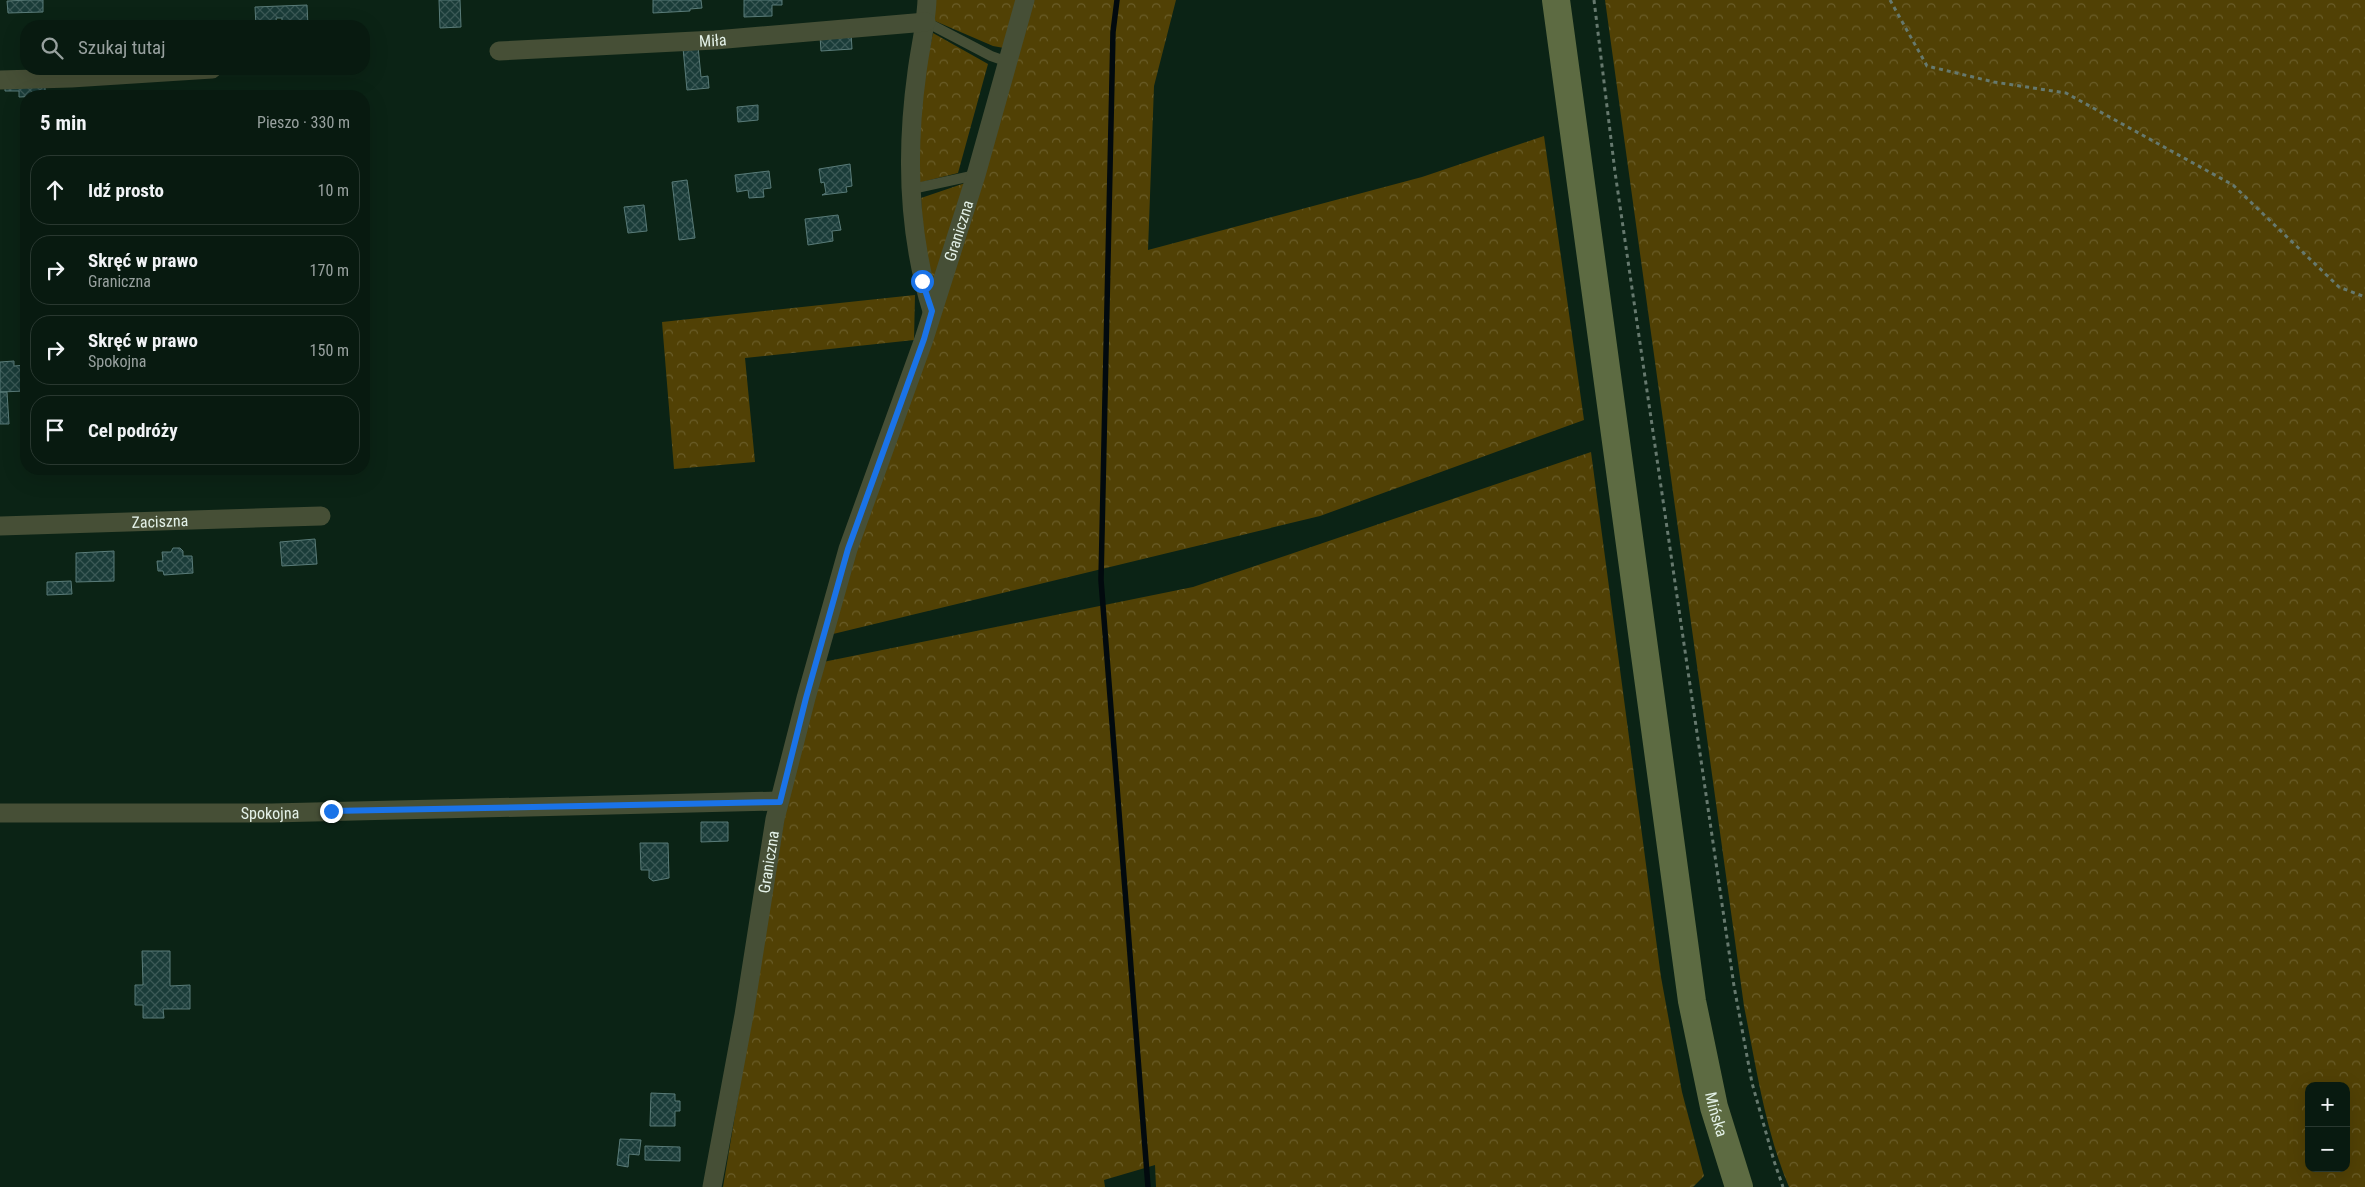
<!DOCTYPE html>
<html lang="pl">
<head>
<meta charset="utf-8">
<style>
	body { margin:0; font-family:"Roboto Condensed",sans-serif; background:#112319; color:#f1f3f6 }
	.controls { position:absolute; right:15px; bottom:15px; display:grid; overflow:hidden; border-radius:10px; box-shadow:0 5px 20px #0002 }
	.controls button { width:45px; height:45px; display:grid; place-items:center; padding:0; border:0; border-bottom:1px solid #293830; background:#081a10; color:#f1f3f6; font:25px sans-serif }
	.stop { position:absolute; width:15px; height:15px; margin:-11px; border:4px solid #1a73e8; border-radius:50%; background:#fff }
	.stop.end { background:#1a73e8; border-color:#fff; box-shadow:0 1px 5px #0008 }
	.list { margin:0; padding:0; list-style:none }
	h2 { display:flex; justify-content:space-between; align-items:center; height:65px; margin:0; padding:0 20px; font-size:21px }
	h2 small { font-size:16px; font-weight:400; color:#98a19f }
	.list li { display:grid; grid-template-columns:32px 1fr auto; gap:15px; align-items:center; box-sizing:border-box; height:70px; margin:0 10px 10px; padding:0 10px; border:1px solid #293830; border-radius:20px }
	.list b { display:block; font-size:19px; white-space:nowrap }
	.list p { margin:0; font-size:16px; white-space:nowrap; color:#98a19f }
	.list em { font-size:16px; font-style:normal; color:#98a19f }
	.icon { flex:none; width:28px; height:28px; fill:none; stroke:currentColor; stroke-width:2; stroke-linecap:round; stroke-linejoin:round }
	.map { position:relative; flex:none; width:2365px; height:1187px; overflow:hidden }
	.search { position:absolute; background:#081a10; box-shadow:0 5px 20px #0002; left:20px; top:20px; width:350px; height:55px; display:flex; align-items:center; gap:12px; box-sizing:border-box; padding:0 18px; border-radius:20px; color:#98a19f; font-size:19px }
	.panel { position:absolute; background:#081a10; box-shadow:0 5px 20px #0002; left:20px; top:90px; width:350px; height:385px; border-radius:20px }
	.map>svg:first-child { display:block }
</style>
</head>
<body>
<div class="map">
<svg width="2365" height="1187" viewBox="0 0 2365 1187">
	<defs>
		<pattern id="forest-crowns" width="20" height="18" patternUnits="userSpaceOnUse" patternTransform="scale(1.25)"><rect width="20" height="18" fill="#514105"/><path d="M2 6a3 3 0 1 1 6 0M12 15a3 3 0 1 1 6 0" fill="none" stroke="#6a5d29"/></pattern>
		<pattern id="building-cross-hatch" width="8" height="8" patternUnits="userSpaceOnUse" patternTransform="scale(1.25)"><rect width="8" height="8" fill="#1a3c39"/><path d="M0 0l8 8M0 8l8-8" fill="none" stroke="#3b5956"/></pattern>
	</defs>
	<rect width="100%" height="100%" fill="#0b2315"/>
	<!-- forest -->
	<path fill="url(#forest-crowns)" fill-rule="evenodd" d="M935,0H1021L1004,48L993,46L935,21Z
		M1034,0H1176L1154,86L1148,250L1422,177L1544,136L1584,420L1320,516L833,634L844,580Z
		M1605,0H2365V1187H1789C1765,1130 1756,1066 1744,1006ZM2309,1086H2346V1168H2309Z
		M933,33L988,64L958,173L918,183L919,99Z
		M971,181L935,279L926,277L921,198Z
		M915,295L914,340L745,358L755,462L674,469L662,322Z
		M1591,452L1661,977L1682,1092L1704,1176L1693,1187H1156L1155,1165L1104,1180L1105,1187H723L786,808L823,662L1193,587Z"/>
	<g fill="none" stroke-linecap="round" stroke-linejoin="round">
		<!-- stream -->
		<path stroke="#020a0e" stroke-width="5.5" d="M1117,0L1113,32L1101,580L1148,1187"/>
	</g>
	<!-- building -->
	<path fill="url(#building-cross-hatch)" stroke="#597b78" d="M29,0H43V12L8,13L7,1Z
		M439,0H460L461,27L440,28Z
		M653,0H701L702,8L690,9V11L653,13Z
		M744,0H782V5H772V16L744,17Z
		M307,5L308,26H282V18H276L277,26H256L255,7Z
		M851,33L852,49L821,51L820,36Z
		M698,46L701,77L708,76L709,88L687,90L683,48Z
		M45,84V96L19,97V91H5V85Z
		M758,105V120L738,122L737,107Z
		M850,164L852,186L846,187L847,192L822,195L826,193L824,182L821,183L819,169Z
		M769,171L771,188L763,189L764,197L749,198L748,190L737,192L735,175Z
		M687,180L695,238L679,240L672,182Z
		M644,205L647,231L628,233L624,207Z
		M838,215L841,230L832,231L833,241L808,245L805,219Z
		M14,361V366L26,365V391L0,392V362Z
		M0,392H7L9,424H0Z
		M315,539L317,564L282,566L280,542Z
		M173,548H180L183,551V556H192L193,573L164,575L163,571H158L157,561H163L162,552H171Z
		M114,551V581L76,582V553Z
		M71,581L72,594L47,595V582Z
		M701,822H728V841L701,842Z
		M640,843H668L669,878L653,881L649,878V870H641Z
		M142,951H170V986L190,985V1009H163L164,1018H143V1005H135V985H143Z
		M651,1093L675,1094V1101H680V1111H675V1126H650Z
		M620,1139L641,1140L639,1155L629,1154L628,1167L617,1165Z
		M645,1146L680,1147V1161L645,1160Z"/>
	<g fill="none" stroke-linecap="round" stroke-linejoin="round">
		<!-- path -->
		<path stroke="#66796e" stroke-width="3" stroke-dasharray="4 4" stroke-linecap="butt" d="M1594,0L1615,172L1734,986L1752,1083L1774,1161L1783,1187
			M1890,0L1927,66L1994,82L2066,93L2233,185L2339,287L2365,297"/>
		<!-- lane -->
		<path stroke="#464f36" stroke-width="10" d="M926,22L991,56L1008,62
			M912,189L976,175"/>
		<!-- street -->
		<g stroke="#464f36" stroke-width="19">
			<path d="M927,0C926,25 920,48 917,72C906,151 908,234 932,311"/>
			<path id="s1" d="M499,51L715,40L926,22"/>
			<path d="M0,80L71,78L212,69"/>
			<path id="s2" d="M0,526L321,516"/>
			<path id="s3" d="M0,813H272L779,801"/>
			<path id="s4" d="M712,1187L744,1015L775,819L806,698L848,549L924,339L976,175L1025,0"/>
		</g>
		<!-- secondary -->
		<path stroke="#5d6b42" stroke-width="28" id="s5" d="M1556,0L1692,1001L1714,1107L1739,1187"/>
	</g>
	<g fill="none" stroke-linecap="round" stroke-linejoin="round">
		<!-- route -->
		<path stroke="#1a73e8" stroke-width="6" d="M331,811L780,802L806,698L848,549L924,339L932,311L922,281"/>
	</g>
	<g text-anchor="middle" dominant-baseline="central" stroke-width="4" stroke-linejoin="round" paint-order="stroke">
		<!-- street labels -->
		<g font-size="16" fill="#e3f1e8" stroke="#0b2315">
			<text stroke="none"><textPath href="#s1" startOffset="214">Miła</textPath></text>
			<text stroke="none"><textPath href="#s4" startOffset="990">Graniczna</textPath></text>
			<text stroke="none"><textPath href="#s2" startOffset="160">Zaciszna</textPath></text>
			<text stroke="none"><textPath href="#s3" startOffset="270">Spokojna</textPath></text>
			<text stroke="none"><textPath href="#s4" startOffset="330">Graniczna</textPath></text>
			<text stroke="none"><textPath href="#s5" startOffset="1126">Mińska</textPath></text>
		</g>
	</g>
</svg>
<div class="controls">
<button>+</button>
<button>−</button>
</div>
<div class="stop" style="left:922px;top:281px"></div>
<div class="stop end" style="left:331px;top:811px"></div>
<div class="search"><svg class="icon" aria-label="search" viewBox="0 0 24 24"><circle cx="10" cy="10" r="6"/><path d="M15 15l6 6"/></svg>Szukaj tutaj</div>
<section class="panel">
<h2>5 min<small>Pieszo · 330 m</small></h2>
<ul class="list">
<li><svg class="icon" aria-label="ahead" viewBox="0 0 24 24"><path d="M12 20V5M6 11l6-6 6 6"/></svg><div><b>Idź prosto</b></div><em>10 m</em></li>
<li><svg class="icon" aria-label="right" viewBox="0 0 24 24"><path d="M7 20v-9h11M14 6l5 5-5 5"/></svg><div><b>Skręć w prawo</b><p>Graniczna</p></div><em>170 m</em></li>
<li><svg class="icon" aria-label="right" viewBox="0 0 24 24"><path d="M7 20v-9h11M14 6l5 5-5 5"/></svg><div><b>Skręć w prawo</b><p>Spokojna</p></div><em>150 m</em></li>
<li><svg class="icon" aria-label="arrive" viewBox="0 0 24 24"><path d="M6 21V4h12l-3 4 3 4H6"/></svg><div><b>Cel podróży</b></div></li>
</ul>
</section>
</div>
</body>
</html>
